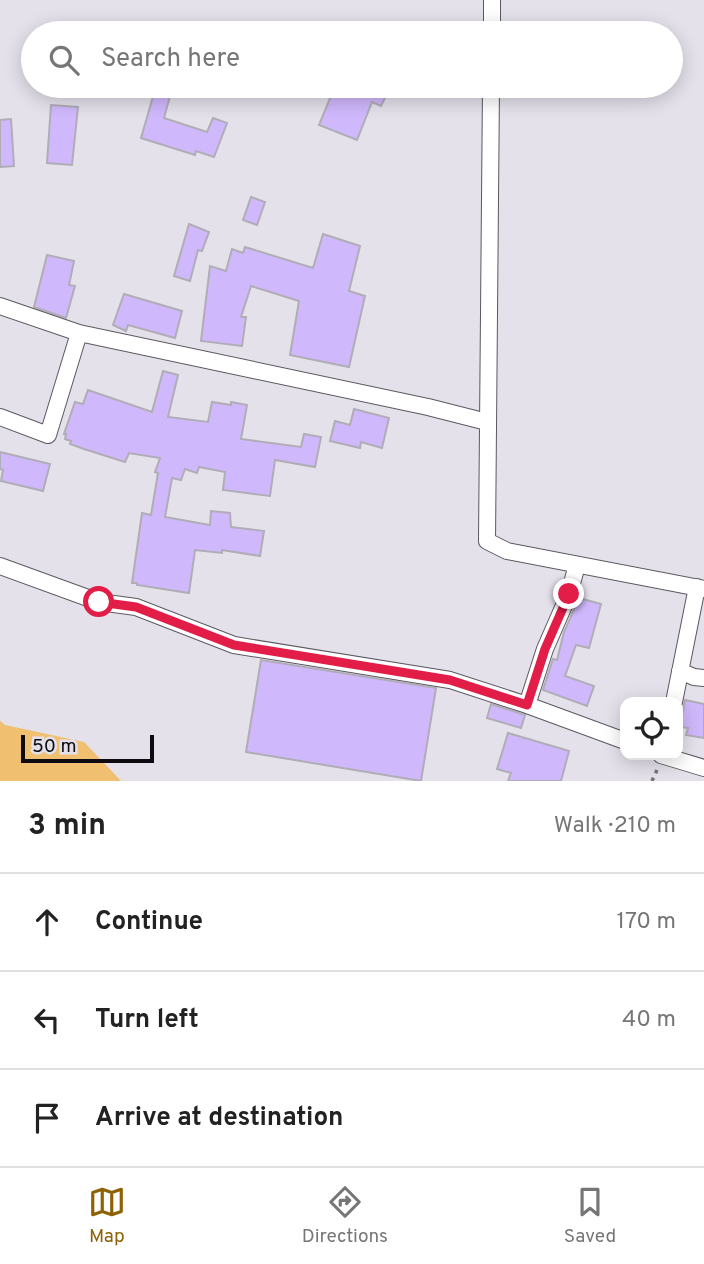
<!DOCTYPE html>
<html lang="en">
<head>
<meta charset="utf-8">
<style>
	body { margin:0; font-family:Overpass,sans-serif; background:#f2f2f2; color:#222 }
	.controls { position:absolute; right:21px; bottom:21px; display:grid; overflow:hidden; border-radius:14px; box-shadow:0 4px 18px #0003 }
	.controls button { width:63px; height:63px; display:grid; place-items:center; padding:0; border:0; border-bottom:2px solid #e0e0e0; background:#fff; color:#222; font:35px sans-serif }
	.scale { position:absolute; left:21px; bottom:18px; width:133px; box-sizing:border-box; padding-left:7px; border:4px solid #0d0b0f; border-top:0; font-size:19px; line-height:24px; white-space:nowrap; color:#0d0b0f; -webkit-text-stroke:5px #e4e1eb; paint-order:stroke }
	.stop { position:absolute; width:21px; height:21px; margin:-16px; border:5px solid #e11d48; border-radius:50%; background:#fff }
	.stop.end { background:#e11d48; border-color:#fff; box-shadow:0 2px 7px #0008 }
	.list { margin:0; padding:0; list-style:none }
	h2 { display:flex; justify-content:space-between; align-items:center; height:91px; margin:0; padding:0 28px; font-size:30px }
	h2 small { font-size:23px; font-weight:400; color:#767676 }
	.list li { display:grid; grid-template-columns:46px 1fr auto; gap:21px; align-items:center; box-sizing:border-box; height:98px; padding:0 28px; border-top:2px solid #e0e0e0 }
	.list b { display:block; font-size:26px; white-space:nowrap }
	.list em { font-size:23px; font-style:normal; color:#767676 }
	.icon { flex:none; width:38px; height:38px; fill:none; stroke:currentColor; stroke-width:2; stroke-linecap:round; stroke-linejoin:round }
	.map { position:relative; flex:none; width:704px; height:781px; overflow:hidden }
	.search { position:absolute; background:#fff; box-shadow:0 4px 18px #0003; left:21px; right:21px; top:21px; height:77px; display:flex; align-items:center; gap:18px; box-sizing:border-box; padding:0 24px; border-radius:38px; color:#767676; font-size:26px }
	.sheet { height:385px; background:#fff }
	nav { display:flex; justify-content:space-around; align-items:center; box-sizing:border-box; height:98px; border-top:2px solid #e0e0e0; background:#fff; font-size:19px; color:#767676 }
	nav a { display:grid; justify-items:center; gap:4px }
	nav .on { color:#8d6206 }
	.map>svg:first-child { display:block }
</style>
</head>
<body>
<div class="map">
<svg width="704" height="781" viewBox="0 0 704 781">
	<rect width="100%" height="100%" fill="#e4e1eb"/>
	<!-- green -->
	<path fill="#f0bf6f" d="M0,721L5,725L84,742L121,781H0Z"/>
	<!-- building -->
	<path fill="#d0b8fc" stroke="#b0adb7" stroke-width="2" d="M156,86L172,89L164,118L207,132L213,118L227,123L214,157L196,151L195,155L141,138Z
		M335,86H386L387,94L381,106L372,102L357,140L319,125Z
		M51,105L78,107L72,165L47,163Z
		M11,119L14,166L0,167V120Z
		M251,197L265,202L257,225L243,220Z
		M189,224L209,232L202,251L198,250L190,281L174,276Z
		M323,234L360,246L349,291L365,296L349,367L290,355L299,301L251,286L241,317H246L242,346L201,341L210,266L226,271L232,249L243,253L245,247L313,268Z
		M47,255L74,261L69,285L75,286L66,318L34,307Z
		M124,294L182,311L175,338L128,325L126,331L113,325Z
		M163,371L178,375L168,417L208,422L212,402L231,405V402L247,405L241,439L301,447L304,434L321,437L315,467L275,460L270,496L223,490L225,472L199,467L197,473L185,469L181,480L172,478L165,517L210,525L211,511L230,513L231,527L264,531L260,556L222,550V553L195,550L189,593L137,585V583H132L142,513L151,515L158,473L155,472L160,458L129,453L125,462L84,449L70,444L71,441L65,439L66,434H64L75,402L83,404L88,390L152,412Z
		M354,409L389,418L382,448L361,442L360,448L330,441L335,421L350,425Z
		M0,452L50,464L43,491L1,481L3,470L0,469Z
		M579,598L601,604L589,648L576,645L565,676L594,686L587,706L543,690L553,659L557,660L564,632Z
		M261,660L436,688L421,781L246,752Z
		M685,700L704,704V738L686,735L688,728L680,727Z
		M491,704L525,715L521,728L487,718Z
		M508,733L569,751L561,781H508L511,773L497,769Z"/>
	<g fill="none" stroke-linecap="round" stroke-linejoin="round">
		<!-- street casing -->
		<g stroke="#5b5861" stroke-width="18">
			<path id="street" d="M492,33V0
				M491,86L487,541L507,551L704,589
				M0,306L79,333L428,407L487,422
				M0,417L48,435L79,333
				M0,566L99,602L136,607L234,645L450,680L527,705L545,649L569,594L577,565
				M680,671L694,677L704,678
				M674,702L697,587
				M527,705L625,741
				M661,755L704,768"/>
		</g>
		<!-- path -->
		<path stroke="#757279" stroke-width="3.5" stroke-dasharray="3.5 5" stroke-linecap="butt" d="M652,781L657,770"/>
		<!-- street -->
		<use href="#street" stroke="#fff" stroke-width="16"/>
	</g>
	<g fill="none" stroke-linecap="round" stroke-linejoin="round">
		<!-- route -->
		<path stroke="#e11d48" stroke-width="9" d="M99,602L136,607L234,645L450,680L527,705L545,649L569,594"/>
	</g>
</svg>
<div class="controls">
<button><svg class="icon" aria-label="locate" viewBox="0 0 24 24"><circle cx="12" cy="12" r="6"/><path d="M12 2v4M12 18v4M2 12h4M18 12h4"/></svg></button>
</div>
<div class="scale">50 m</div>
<div class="stop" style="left:99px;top:602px"></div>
<div class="stop end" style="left:569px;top:594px"></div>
<div class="search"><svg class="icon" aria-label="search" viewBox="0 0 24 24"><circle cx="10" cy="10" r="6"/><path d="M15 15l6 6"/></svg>Search here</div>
</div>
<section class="sheet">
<h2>3 min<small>Walk · 210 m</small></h2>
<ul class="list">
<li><svg class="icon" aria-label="ahead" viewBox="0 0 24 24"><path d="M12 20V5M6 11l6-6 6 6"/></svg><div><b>Continue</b></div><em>170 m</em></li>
<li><svg class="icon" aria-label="left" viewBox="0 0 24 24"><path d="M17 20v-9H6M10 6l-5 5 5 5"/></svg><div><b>Turn left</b></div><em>40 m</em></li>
<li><svg class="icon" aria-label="arrive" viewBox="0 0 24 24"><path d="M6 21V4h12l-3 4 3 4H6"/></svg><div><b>Arrive at destination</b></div></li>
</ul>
</section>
<nav>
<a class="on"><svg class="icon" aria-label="map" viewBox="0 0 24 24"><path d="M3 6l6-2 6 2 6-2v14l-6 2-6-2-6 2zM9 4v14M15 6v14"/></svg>Map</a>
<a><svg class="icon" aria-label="directions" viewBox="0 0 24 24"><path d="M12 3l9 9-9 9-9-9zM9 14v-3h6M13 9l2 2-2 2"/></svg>Directions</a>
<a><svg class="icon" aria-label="saved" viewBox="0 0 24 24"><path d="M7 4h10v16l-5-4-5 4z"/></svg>Saved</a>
</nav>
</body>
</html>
